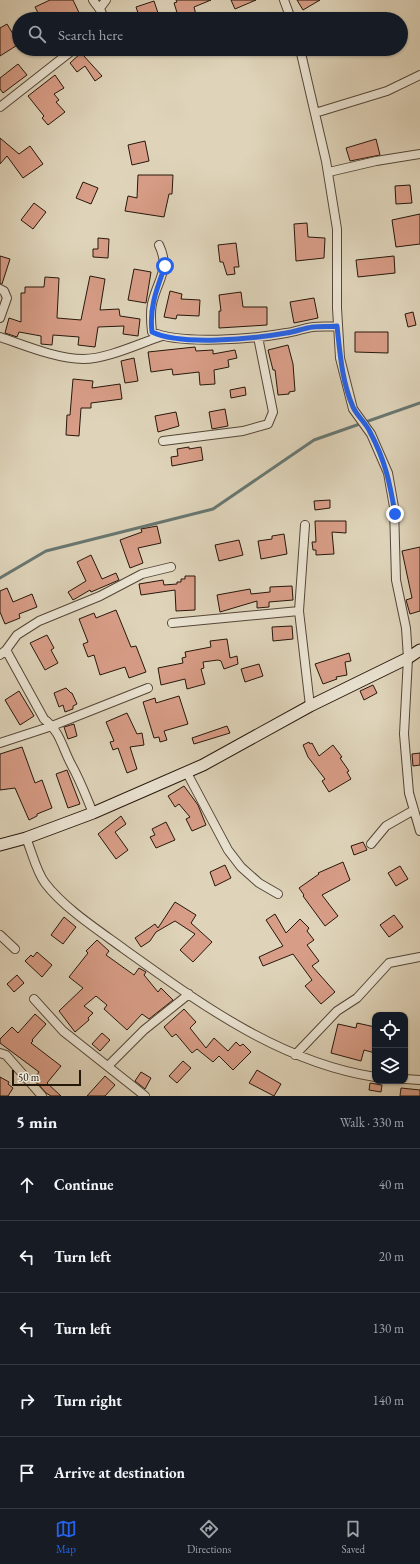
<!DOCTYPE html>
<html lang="en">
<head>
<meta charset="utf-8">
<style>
	body { margin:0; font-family:"EB Garamond",serif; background:#242831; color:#f1f3f6 }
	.controls { position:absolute; right:12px; bottom:12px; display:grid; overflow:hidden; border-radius:8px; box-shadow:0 1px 3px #0004 }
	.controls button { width:36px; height:36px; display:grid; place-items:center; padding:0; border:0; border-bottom:1px solid #363941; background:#171b24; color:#f1f3f6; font:20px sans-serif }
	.scale { position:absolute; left:12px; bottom:10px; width:69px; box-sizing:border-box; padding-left:4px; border:2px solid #26170b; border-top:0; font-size:11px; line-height:14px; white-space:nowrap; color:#26170b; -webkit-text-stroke:3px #eae3d2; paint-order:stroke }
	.stop { position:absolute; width:12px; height:12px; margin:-9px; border:3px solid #2563eb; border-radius:50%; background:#fff }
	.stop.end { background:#2563eb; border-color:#fff; box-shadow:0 1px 4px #0008 }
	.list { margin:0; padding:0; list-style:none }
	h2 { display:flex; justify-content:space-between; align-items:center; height:52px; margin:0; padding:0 16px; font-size:17px }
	h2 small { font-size:13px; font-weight:400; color:#9ea1a6 }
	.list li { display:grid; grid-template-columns:26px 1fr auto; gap:12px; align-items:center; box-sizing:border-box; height:72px; padding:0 16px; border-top:1px solid #363941 }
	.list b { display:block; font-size:15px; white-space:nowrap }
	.list em { font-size:13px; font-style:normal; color:#9ea1a6 }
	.icon { flex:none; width:22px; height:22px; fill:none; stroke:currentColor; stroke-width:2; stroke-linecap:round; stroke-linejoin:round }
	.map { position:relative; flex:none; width:420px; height:1096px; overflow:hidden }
	.search { position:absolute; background:#171b24; box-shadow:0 1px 3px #0004; left:12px; right:12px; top:12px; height:44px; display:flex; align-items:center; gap:10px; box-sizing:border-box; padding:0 14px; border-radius:22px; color:#9ea1a6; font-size:15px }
	.sheet { height:412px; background:#171b24 }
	nav { display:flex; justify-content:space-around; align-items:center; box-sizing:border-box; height:56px; border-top:1px solid #363941; background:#171b24; font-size:11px; color:#9ea1a6 }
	nav a { display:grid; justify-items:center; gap:2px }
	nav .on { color:#2563eb }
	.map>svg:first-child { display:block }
</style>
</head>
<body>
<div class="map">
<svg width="420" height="1096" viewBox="0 0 420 1096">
	<rect width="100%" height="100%" fill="#dfd4ba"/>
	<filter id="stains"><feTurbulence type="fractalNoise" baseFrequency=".005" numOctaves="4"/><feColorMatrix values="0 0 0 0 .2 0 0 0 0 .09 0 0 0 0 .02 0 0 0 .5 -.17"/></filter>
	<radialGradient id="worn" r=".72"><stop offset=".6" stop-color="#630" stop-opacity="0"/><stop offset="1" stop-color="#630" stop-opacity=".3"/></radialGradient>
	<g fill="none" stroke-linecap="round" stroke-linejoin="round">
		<!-- stream -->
		<path stroke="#687771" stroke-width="3" d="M0,578L46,551L213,509L314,440L420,403"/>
	</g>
	<!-- building -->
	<path fill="#d89d87" stroke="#26170b" d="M50,0H73L82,19H41L35,7Z
		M176,0H211L194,7L197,19H179L174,3L177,2Z
		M231,0H256L235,9Z
		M297,0H320L303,10Z
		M154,1L160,19H140L136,7Z
		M7,24L19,44L0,56V28Z
		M81,53L83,55L102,76L95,81L85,66L77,72L70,63Z
		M18,64L27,75L3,93L0,89V78Z
		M55,75L64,88L54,94L59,100L56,102L65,112L48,125L42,118L44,116L28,96Z
		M0,138L19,154L30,146L43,164L23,178L7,156L0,164Z
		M376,139L380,155L350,161L346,148Z
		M145,141L149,161L132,165L128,145Z
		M138,175H173L172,194H169L164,217L125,211L128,196L137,198Z
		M83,182L98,188L91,204L76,198Z
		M410,185L412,203L396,204L395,186Z
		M34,203L46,212L33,229L21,220Z
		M420,214V244L396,247L392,220Z
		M307,223L308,237L325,238L324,258L296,261L294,224Z
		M98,238L109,239L108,258L93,257V249H98Z
		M236,243L239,267H234L235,274L227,275L223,262H220L218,245Z
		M0,256L10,259L2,284H0Z
		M394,256L395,273L358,277L356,260Z
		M134,269L151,272L146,303L128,300Z
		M90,276L105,279L100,310L119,309L120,316L140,319L138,336L123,334L124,326L98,327L95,347L78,345L79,337L53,335L52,345L41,344V336L19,332L17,337L5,333L9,318L21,322V293H25V287H44L45,277L59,278L57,318L81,320Z
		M170,291L182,294L181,299L200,300L199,316L177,315L176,319L164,317Z
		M241,292L243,307H267V325L219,328V311H221L219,295Z
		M314,298L318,318L294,323L290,302Z
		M413,312L416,325L408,327L405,314Z
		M355,332H388V353L355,352Z
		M288,345L293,364L295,391L289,392V394L278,395L275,370H273L268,350Z
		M195,347L196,351L213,350V354L235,350L237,358L228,360L229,367L214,370L215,384L200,385L199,372L173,375L172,369L151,372L148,352Z
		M134,358L138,381L125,383L121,361Z
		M73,379L93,381L92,388L120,384L122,399L91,403V408H81L79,436L66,435L67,415H70Z
		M245,387L246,395L231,398L230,390Z
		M225,409L228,426L212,429L209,412Z
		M176,412L179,426L158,432L155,416Z
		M189,447V449L201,447L203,460L172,466L171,457L178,456L177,449Z
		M330,500V508L315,510L314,501Z
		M315,521H346V533L332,532L334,554L316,555V550H313L312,542H316Z
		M157,526L161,543L138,548L143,563L130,568L120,540L142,532L141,529Z
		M284,534L287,554L261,559L258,541L272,539V536Z
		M239,540L243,555L219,561L215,545Z
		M420,547V611L410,614L406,600L412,598L402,551Z
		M91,555L102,579L116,573L119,580L91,592L90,590L73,600L68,592L86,581L77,562Z
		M185,576H195V610L176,611L175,590L141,595L139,584L163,580L164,585L177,584V582H181V579H185Z
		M292,586L293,600L269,602V607L257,608V601L220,612L217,595L250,589L251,594L270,592V587Z
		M7,588L13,602L32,594L37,607L19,614L20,618L5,624L0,612V591Z
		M116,610L131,647L136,646L146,672L129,678L125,667L100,675L94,655L88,657L83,644L88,642L79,619L94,613L96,618Z
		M292,626L293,639L273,641L272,627Z
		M47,635L54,648L51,650L58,663L45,670L30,643Z
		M227,639L230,658L237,656L238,664L224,669L221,661L218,660L203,662L204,668L201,669L205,684L187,689L185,679L161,685L158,668L183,663L182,658L186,657L185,652L211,647L210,641Z
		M349,653L351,661L345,662L347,675L336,677L337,679L323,684L315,664Z
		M259,664L263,676L245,682L241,669Z
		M373,685L377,693L364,700L360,691Z
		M66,688L71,693H72L77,704L73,706V709L65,712L63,705L59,707L54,693Z
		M19,691L34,716L20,725L5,700Z
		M179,696L188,724L164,731L167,740L160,742L159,737L154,738L143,702L155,698L156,703Z
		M127,713L137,734L142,733L144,745L130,747L137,769L127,773L118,748L113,750L110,742L114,741L106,722Z
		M74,724L77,736L68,739L64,727Z
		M227,726L230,733L194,744L192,738Z
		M309,742L310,744L312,743L319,756L333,745L342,757L340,758L349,771L347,772L351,779L329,792L322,781L325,779L308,757L303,745Z
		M22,747L35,783L42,780L52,808L37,814V816L29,820L15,788L0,790V754Z
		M420,753V765L413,766L412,754Z
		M67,770L80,804L68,808L56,774Z
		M184,786L198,805L206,825L192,831L186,819L190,817L179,804L175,807L168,796Z
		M121,816L126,824L115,832L128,850L116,859L98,834Z
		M166,822L175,840L156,848L150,837L155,835L152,829Z
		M363,842L367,850L354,855L351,846Z
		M343,862L350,880L322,895L338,916L325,926L303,896L304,895L299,888L319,874L318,873Z
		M225,865L231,878L215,886L210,872Z
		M400,866L408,879L396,886L388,873Z
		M175,902L196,915L191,923L212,942L193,962L180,950L195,934L175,921L156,932L150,941L141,947L135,938L155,924L158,928Z
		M275,914L286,933L300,919L309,928L307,931L314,940L307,945L319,961L312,966L335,992L321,1004L305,986L312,980L293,954L263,966L259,957L283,946L266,920Z
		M394,915L403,927L389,937L380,925Z
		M64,917L76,927L63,944L51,935Z
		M97,940L109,951L106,955L134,975L139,968L146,972L144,975L158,992L161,988L173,1000L149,1019L142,1014L127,1030L104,1009L107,1005L96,996L84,1006L93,1013L88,1018L89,1020L75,1032L59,1011L83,988L69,977L88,953L86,951Z
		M37,952L52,965L42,977L25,961L31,955L33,957Z
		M17,975L24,983L14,992L7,984Z
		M184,1009L196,1022L190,1028L206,1048L214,1038L228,1051L236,1042L240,1046L243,1044L251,1052L233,1070L219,1056L213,1062L197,1049L192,1053L176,1034L172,1037L164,1027Z
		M35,1014L46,1024L32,1040L33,1041L31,1043L61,1066L47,1083L61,1096H51L46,1093L34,1079L39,1072L0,1043V1039L12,1027L18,1033Z
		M357,1023L375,1027V1053L364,1050L361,1061L331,1053L338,1024L356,1028Z
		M102,1033L110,1040L100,1051L92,1044Z
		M183,1061L191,1068L177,1083L169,1076Z
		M257,1070L281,1084L274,1096L249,1083Z
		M141,1072L151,1078L145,1089L135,1081Z
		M105,1076L115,1085L105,1096H87Z
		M0,1077L9,1082L8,1084L13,1088L8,1096H0Z
		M370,1083L382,1085L381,1092L369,1090Z
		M401,1088L420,1090V1096H400Z"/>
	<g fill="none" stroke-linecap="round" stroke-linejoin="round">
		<!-- street casing -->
		<g stroke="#544637" stroke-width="10">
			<path id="street" d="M93,0C97,7 103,10 103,19
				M284,0L291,19
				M100,8L106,0
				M300,49L326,161L337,229V308L340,358L353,409L371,434L388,473L394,507L396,580L406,628L408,658L404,734L409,793L420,831
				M0,107L74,49
				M315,113L387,91L420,75
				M329,172L376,161L420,154
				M159,245C171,270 157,280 152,304C150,313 151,323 152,332C180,345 254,339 286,333C295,332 304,328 313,327C321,326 329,327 337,326
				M0,289L4,291L7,298L0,318
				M0,337C24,345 57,359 83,359C107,359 138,344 162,336
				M163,441L243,431L268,424L273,412L258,337
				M305,525L299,611L310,706
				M172,623L299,611
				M6,650L44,719C60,731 62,747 71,764C80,780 86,796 93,813
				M0,655L6,650L17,635L39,621L100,596L142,574L171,567
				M0,743L52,726L148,688
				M187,773L228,850L241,867L259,883L278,894
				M26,838C32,852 36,871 45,883C64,908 98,930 124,949C201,1004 279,1062 375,1077
				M371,844L386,826L414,810
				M0,935L15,949
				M34,999L63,1031L145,1096
				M0,1053L6,1055L42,1096
				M295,1055L337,1011L357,998L389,963L420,957
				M108,1066L144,1030L189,994
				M405,1079L420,1080"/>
		</g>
		<!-- secondary casing -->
		<g stroke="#26170b" stroke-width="13">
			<path id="secondary" d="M0,845L26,838L93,813L203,765L310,706L408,658L420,650"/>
		</g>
		<!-- street -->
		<use href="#street" stroke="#eae3d2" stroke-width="8"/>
		<!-- secondary -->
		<use href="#secondary" stroke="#eae3d2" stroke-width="11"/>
	</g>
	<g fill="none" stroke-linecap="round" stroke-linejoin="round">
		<!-- route -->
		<path stroke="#2563eb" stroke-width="5" d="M165,266C157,288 149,308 152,332C181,346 253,339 286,333C295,332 304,328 313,327C321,326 329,327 337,326C340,353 342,382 353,407C357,416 366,423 370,432C385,460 390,483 395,514"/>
	</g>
	<rect width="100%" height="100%" filter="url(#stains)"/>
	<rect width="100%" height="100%" fill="url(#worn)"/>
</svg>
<div class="controls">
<button><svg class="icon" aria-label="locate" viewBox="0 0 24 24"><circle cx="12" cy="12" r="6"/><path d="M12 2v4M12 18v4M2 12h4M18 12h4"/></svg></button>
<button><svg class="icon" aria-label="layers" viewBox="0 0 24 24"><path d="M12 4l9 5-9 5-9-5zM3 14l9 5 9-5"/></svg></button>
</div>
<div class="scale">50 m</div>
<div class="stop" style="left:165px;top:266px"></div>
<div class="stop end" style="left:395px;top:514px"></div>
<div class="search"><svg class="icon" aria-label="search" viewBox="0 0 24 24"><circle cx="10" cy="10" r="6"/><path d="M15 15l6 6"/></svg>Search here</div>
</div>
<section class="sheet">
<h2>5 min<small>Walk · 330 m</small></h2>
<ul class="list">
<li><svg class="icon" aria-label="ahead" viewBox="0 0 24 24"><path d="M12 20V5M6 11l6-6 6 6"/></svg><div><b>Continue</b></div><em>40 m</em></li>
<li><svg class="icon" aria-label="left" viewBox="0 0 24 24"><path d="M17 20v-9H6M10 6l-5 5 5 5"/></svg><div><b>Turn left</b></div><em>20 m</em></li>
<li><svg class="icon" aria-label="left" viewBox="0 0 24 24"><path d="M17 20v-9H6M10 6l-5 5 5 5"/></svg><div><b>Turn left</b></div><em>130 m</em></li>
<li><svg class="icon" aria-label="right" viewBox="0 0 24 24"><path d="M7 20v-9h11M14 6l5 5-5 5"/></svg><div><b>Turn right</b></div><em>140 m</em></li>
<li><svg class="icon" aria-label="arrive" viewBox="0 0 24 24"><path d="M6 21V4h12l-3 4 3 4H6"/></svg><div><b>Arrive at destination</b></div></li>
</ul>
</section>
<nav>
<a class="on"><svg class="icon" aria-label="map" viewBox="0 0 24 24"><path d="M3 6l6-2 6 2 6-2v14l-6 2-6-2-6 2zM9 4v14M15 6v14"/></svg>Map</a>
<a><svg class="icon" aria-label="directions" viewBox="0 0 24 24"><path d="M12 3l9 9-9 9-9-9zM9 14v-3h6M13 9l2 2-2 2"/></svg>Directions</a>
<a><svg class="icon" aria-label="saved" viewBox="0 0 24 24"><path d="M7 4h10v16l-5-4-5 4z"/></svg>Saved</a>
</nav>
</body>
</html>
